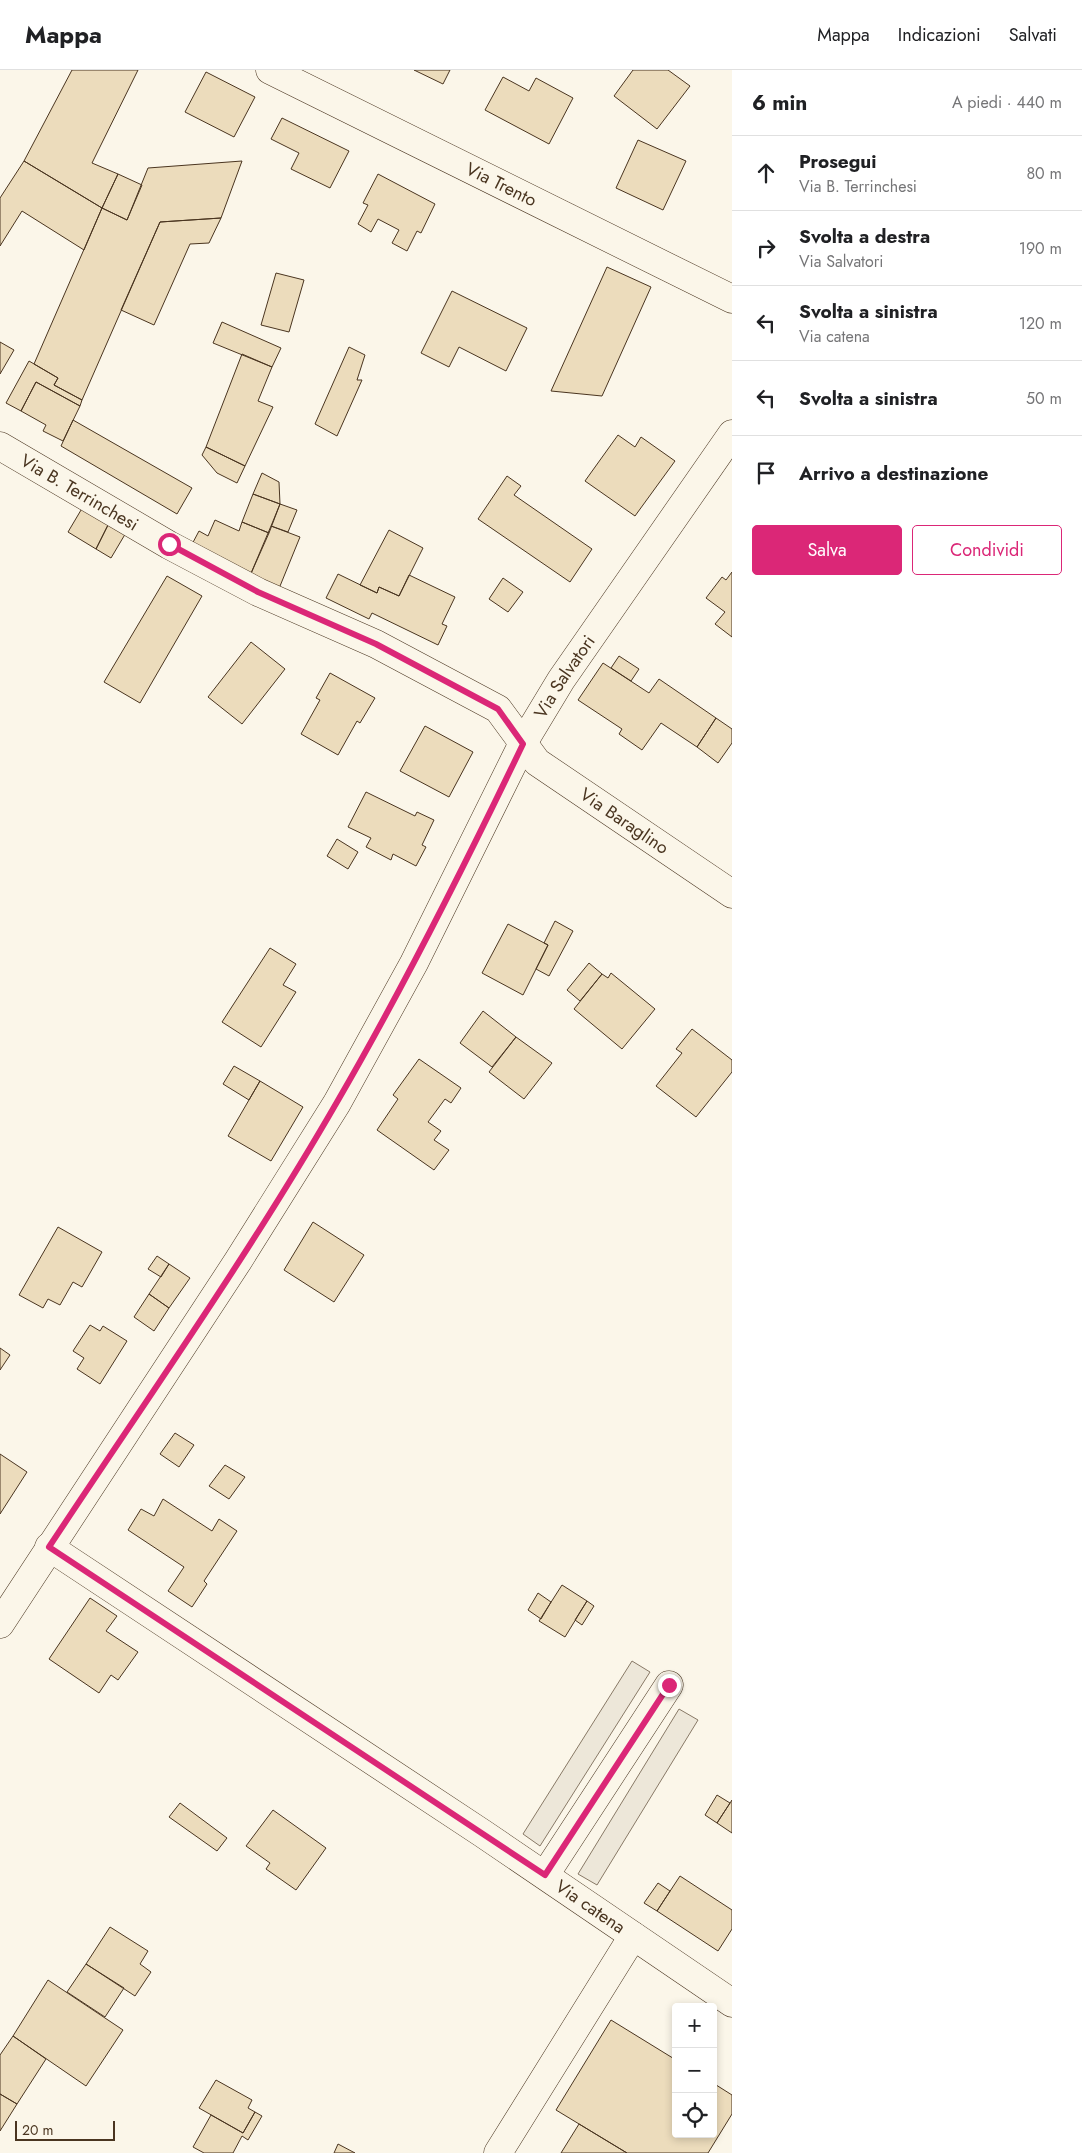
<!DOCTYPE html>
<html lang="it">
<head>
<meta charset="utf-8">
<style>
	body { margin:0; font-family:Jost,sans-serif; background:#f2f2f2; color:#202124 }
	.controls { position:absolute; right:15px; bottom:15px; display:grid; overflow:hidden; border-radius:5px; box-shadow:0 2px 8px #0003 }
	.controls button { width:45px; height:45px; display:grid; place-items:center; padding:0; border:0; border-bottom:1px solid #e0e0e0; background:#fff; color:#202124; font:25px sans-serif }
	.scale { position:absolute; left:15px; bottom:12px; width:100px; box-sizing:border-box; padding-left:5px; border:2px solid #4a3520; border-top:0; font-size:14px; line-height:18px; white-space:nowrap; color:#4a3520; -webkit-text-stroke:4px #fbf6e9; paint-order:stroke }
	.stop { position:absolute; width:15px; height:15px; margin:-11px; border:4px solid #db2777; border-radius:50%; background:#fff }
	.stop.end { background:#db2777; border-color:#fff; box-shadow:0 1px 5px #0008 }
	.list { margin:0; padding:0; list-style:none }
	h2 { display:flex; justify-content:space-between; align-items:center; height:65px; margin:0; padding:0 20px; font-size:21px }
	h2 small { font-size:16px; font-weight:400; color:#757577 }
	.list li { display:grid; grid-template-columns:32px 1fr auto; gap:15px; align-items:center; box-sizing:border-box; height:75px; padding:0 20px; border-top:1px solid #e0e0e0 }
	.list b { display:block; font-size:19px; white-space:nowrap }
	.list p { margin:0; font-size:16px; white-space:nowrap; color:#757577 }
	.list em { font-size:16px; font-style:normal; color:#757577 }
	.actions { display:flex; gap:10px; padding:15px 20px }
	.actions a { flex:1; padding:11px 0; border:1px solid #db2777; border-radius:5px; text-align:center; font-size:18px; color:#db2777 }
	.actions .main { background:#db2777; color:#fff }
	.icon { flex:none; width:28px; height:28px; fill:none; stroke:currentColor; stroke-width:2; stroke-linecap:round; stroke-linejoin:round }
	.map { position:relative; flex:none; width:732px; height:2083px; overflow:hidden }
	header { display:flex; align-items:center; gap:30px; box-sizing:border-box; height:70px; padding:0 25px; background:#fff; border-bottom:1px solid #e0e0e0 }
	header strong { font-size:24px }
	nav { display:flex; gap:28px; margin-inline-start:auto; font-size:18px }
	main { display:flex }
	aside { flex:1; background:#fff }
	.map>svg:first-child { display:block }
</style>
</head>
<body>
<header>
<strong>Mappa</strong>
<nav><a>Mappa</a><a>Indicazioni</a><a>Salvati</a></nav>
</header>
<main>
<div class="map">
<svg width="732" height="2083" viewBox="0 0 732 2083">
	<rect width="100%" height="100%" fill="#fbf6e9"/>
	<!-- parking -->
	<path fill="#ede7d9" stroke="#887966" d="M632,1591L650,1602L540,1776L523,1764Z
		M679,1639L698,1650L597,1815L578,1804Z"/>
	<!-- building -->
	<path fill="#ecdcbc" stroke="#4a3520" d="M72,0H138L92,93L118,104L102,138L24,91Z
		M414,0H450L443,14Z
		M633,0H668L690,16L657,59L614,26Z
		M206,2L255,27L234,67L185,42Z
		M503,7L529,21L536,8L573,28L549,74L485,40Z
		M282,48L349,81L330,118L291,99L299,83L271,69Z
		M638,70L686,91L663,140L616,118Z
		M24,91L102,138L84,180L22,141L0,176V128Z
		M242,91L221,148L160,152L82,330L54,315L58,308L34,294L102,138L127,150L148,98Z
		M118,104L142,115L127,150L102,138Z
		M378,104L435,134L421,163L417,161L407,181L392,173L399,160L378,149L371,162L358,154L368,135L363,133Z
		M221,148L209,173L190,174L154,255L121,240L160,152Z
		M607,197L651,217L602,326L551,321Z
		M276,203L304,210L289,262L261,255Z
		M452,221L527,258L506,301L459,277L449,297L421,283Z
		M222,252L281,278L272,297L213,273Z
		M0,272L14,280L0,304Z
		M349,277L365,285L357,310H362L337,366L315,354Z
		M242,284L272,297L258,331L273,337L245,396L206,377Z
		M29,291L58,308L54,315L82,330L80,336L36,312L21,341L6,333Z
		M36,312L80,336L63,371L43,361L46,355L21,341Z
		M73,350L192,418L177,444L61,376Z
		M618,365L635,377L641,367L675,391L635,446L585,411Z
		M206,377L245,396L237,413L217,403L202,385Z
		M262,403L279,412L280,434L253,424Z
		M507,406L521,416L514,425L592,479L570,512L478,449Z
		M253,424L280,434L269,463L242,452Z
		M280,434L297,440L288,462L271,456Z
		M84,435L110,451L96,479L68,462Z
		M215,450L239,461L242,452L269,463L249,508L190,478L199,461L208,466Z
		M110,451L127,461L111,488L96,479Z
		M271,456L300,467L278,521L249,508Z
		M389,460L423,478L399,526L379,517L377,523L360,515Z
		M732,502V567L715,554L725,542L706,528L722,507L726,510Z
		M338,504L377,523L379,517L399,526L409,505L455,527L442,554L447,556L438,575L372,543L369,549L326,528Z
		M167,506L202,526L140,633L104,612Z
		M503,508L523,522L508,542L489,529Z
		M251,572L285,599L242,654L208,627Z
		M619,586L639,599L631,611L611,598Z
		M603,593L649,623L659,609L716,648L697,677L661,653L642,680L619,664L622,659L578,630Z
		M330,603L375,628L360,653L357,651L338,685L301,664L320,630L316,628Z
		M716,648L732,659V673L718,693L697,677Z
		M425,656L473,682L449,727L400,701Z
		M366,722L415,746L417,742L434,750L422,775L426,777L416,796L393,784L391,790L366,777L371,768L348,757Z
		M337,769L358,782L348,799L327,786Z
		M555,851L573,861L549,906L536,899L548,875L544,873Z
		M508,854L548,875L523,925L482,903Z
		M270,878L296,894L283,915L296,922L261,977L222,952Z
		M589,893L602,904L580,931L567,920Z
		M611,903L655,939L622,979L574,939L602,904L608,908Z
		M483,941L516,967L492,997L460,973Z
		M692,959L732,990V1002L696,1047L656,1016L682,983L676,979Z
		M516,967L552,993L524,1029L489,1002Z
		M419,989L461,1018L451,1033L445,1029L428,1052L441,1061L434,1070L449,1080L434,1100L377,1060L398,1029L393,1025Z
		M234,996L260,1011L249,1030L223,1014Z
		M260,1011L303,1037L271,1091L228,1066Z
		M313,1152L364,1185L334,1232L284,1200Z
		M58,1157L102,1182L82,1217L73,1212L60,1235L48,1229L43,1238L19,1225Z
		M157,1186L169,1194L161,1207L148,1199Z
		M169,1194L190,1208L169,1238L149,1224Z
		M149,1224L169,1238L154,1261L134,1247Z
		M90,1255L100,1261L103,1256L127,1271L100,1314L77,1299L84,1288L73,1281Z
		M0,1278L10,1285L0,1300Z
		M175,1363L194,1375L179,1397L160,1384Z
		M0,1384L27,1402L0,1444Z
		M225,1395L245,1407L229,1429L209,1416Z
		M163,1429L212,1461L219,1449L237,1461L204,1511L207,1514L192,1537L168,1521L184,1497L128,1460L141,1439L154,1446Z
		M562,1515L587,1531L565,1567L539,1551Z
		M538,1523L551,1532L541,1549L528,1540Z
		M90,1528L117,1546L106,1561L138,1582L118,1610L111,1605L99,1623L49,1589Z
		M587,1531L594,1536L582,1555L575,1550Z
		M717,1725L730,1733L717,1753L705,1745Z
		M732,1730V1763L717,1753Z
		M180,1733L227,1768L217,1781L169,1747Z
		M273,1740L326,1778L296,1820L266,1799L270,1793L246,1776Z
		M680,1806L732,1840V1859L718,1881L657,1841Z
		M658,1813L670,1821L657,1841L644,1833Z
		M110,1857L148,1881L140,1894L151,1902L135,1926L86,1894Z
		M86,1894L124,1918L105,1947L67,1922Z
		M48,1910L123,1960L86,2016L13,1966Z
		M611,1950L676,1990V2064H713V2013L732,2025V2044L708,2083H627L556,2040Z
		M13,1966L46,1989L17,2034L0,2024V1985Z
		M216,2010L252,2030L248,2038L255,2042L243,2063L199,2038Z
		M0,2024L17,2034L0,2061Z
		M255,2042L262,2046L248,2070L242,2066L233,2083H204L193,2077L211,2045L243,2063Z
		M579,2054L627,2083H561Z
		M338,2074L355,2083H334Z"/>
	<g fill="none" stroke-linecap="round" stroke-linejoin="round">
		<!-- minor casing -->
		<g stroke="#4a3520" stroke-width="29">
			<g id="minor">
				<path id="s1" d="M270,0L732,229"/>
				<path id="s2" d="M0,376L169,475L258,522L376,574L498,639L537,692L732,824"/>
				<path id="s3" d="M49,1477L482,1763L732,1933"/>
				<path id="s4" d="M0,1554L238,1191L337,1033L414,893L523,673L561,610L732,364"/>
				<path d="M545,1805L669,1615"/>
				<path d="M498,2083L633,1866"/>
			</g>
		</g>
		<!-- minor -->
		<use href="#minor" stroke="#fbf6e9" stroke-width="28"/>
	</g>
	<g fill="none" stroke-linecap="round" stroke-linejoin="round">
		<!-- route -->
		<path stroke="#db2777" stroke-width="6" d="M169,474L258,522L376,574L498,639L523,674C465,795 405,915 337,1032C249,1185 146,1330 49,1477L545,1805L669,1615"/>
	</g>
	<g text-anchor="middle" dominant-baseline="central" stroke-width="4" stroke-linejoin="round" paint-order="stroke">
		<!-- street labels -->
		<g font-size="18" fill="#4a3520" stroke="#fbf6e9">
			<text stroke="none"><textPath href="#s1" startOffset="258">Via Trento</textPath></text>
			<text stroke="none"><textPath href="#s2" startOffset="92">Via B. Terrinchesi</textPath></text>
			<text stroke="none"><textPath href="#s4" startOffset="1104">Via Salvatori</textPath></text>
			<text stroke="none"><textPath href="#s2" startOffset="735">Via Baraglino</textPath></text>
			<text stroke="none"><textPath href="#s3" startOffset="650">Via catena</textPath></text>
		</g>
	</g>
</svg>
<div class="controls">
<button>+</button>
<button>−</button>
<button><svg class="icon" aria-label="locate" viewBox="0 0 24 24"><circle cx="12" cy="12" r="6"/><path d="M12 2v4M12 18v4M2 12h4M18 12h4"/></svg></button>
</div>
<div class="scale">20 m</div>
<div class="stop" style="left:169px;top:474px"></div>
<div class="stop end" style="left:669px;top:1615px"></div>
</div>
<aside>
<h2>6 min<small>A piedi · 440 m</small></h2>
<ul class="list">
<li><svg class="icon" aria-label="ahead" viewBox="0 0 24 24"><path d="M12 20V5M6 11l6-6 6 6"/></svg><div><b>Prosegui</b><p>Via B. Terrinchesi</p></div><em>80 m</em></li>
<li><svg class="icon" aria-label="right" viewBox="0 0 24 24"><path d="M7 20v-9h11M14 6l5 5-5 5"/></svg><div><b>Svolta a destra</b><p>Via Salvatori</p></div><em>190 m</em></li>
<li><svg class="icon" aria-label="left" viewBox="0 0 24 24"><path d="M17 20v-9H6M10 6l-5 5 5 5"/></svg><div><b>Svolta a sinistra</b><p>Via catena</p></div><em>120 m</em></li>
<li><svg class="icon" aria-label="left" viewBox="0 0 24 24"><path d="M17 20v-9H6M10 6l-5 5 5 5"/></svg><div><b>Svolta a sinistra</b></div><em>50 m</em></li>
<li><svg class="icon" aria-label="arrive" viewBox="0 0 24 24"><path d="M6 21V4h12l-3 4 3 4H6"/></svg><div><b>Arrivo a destinazione</b></div></li>
</ul>
<div class="actions"><a class="main">Salva</a><a>Condividi</a></div>
</aside>
</main>
</body>
</html>
